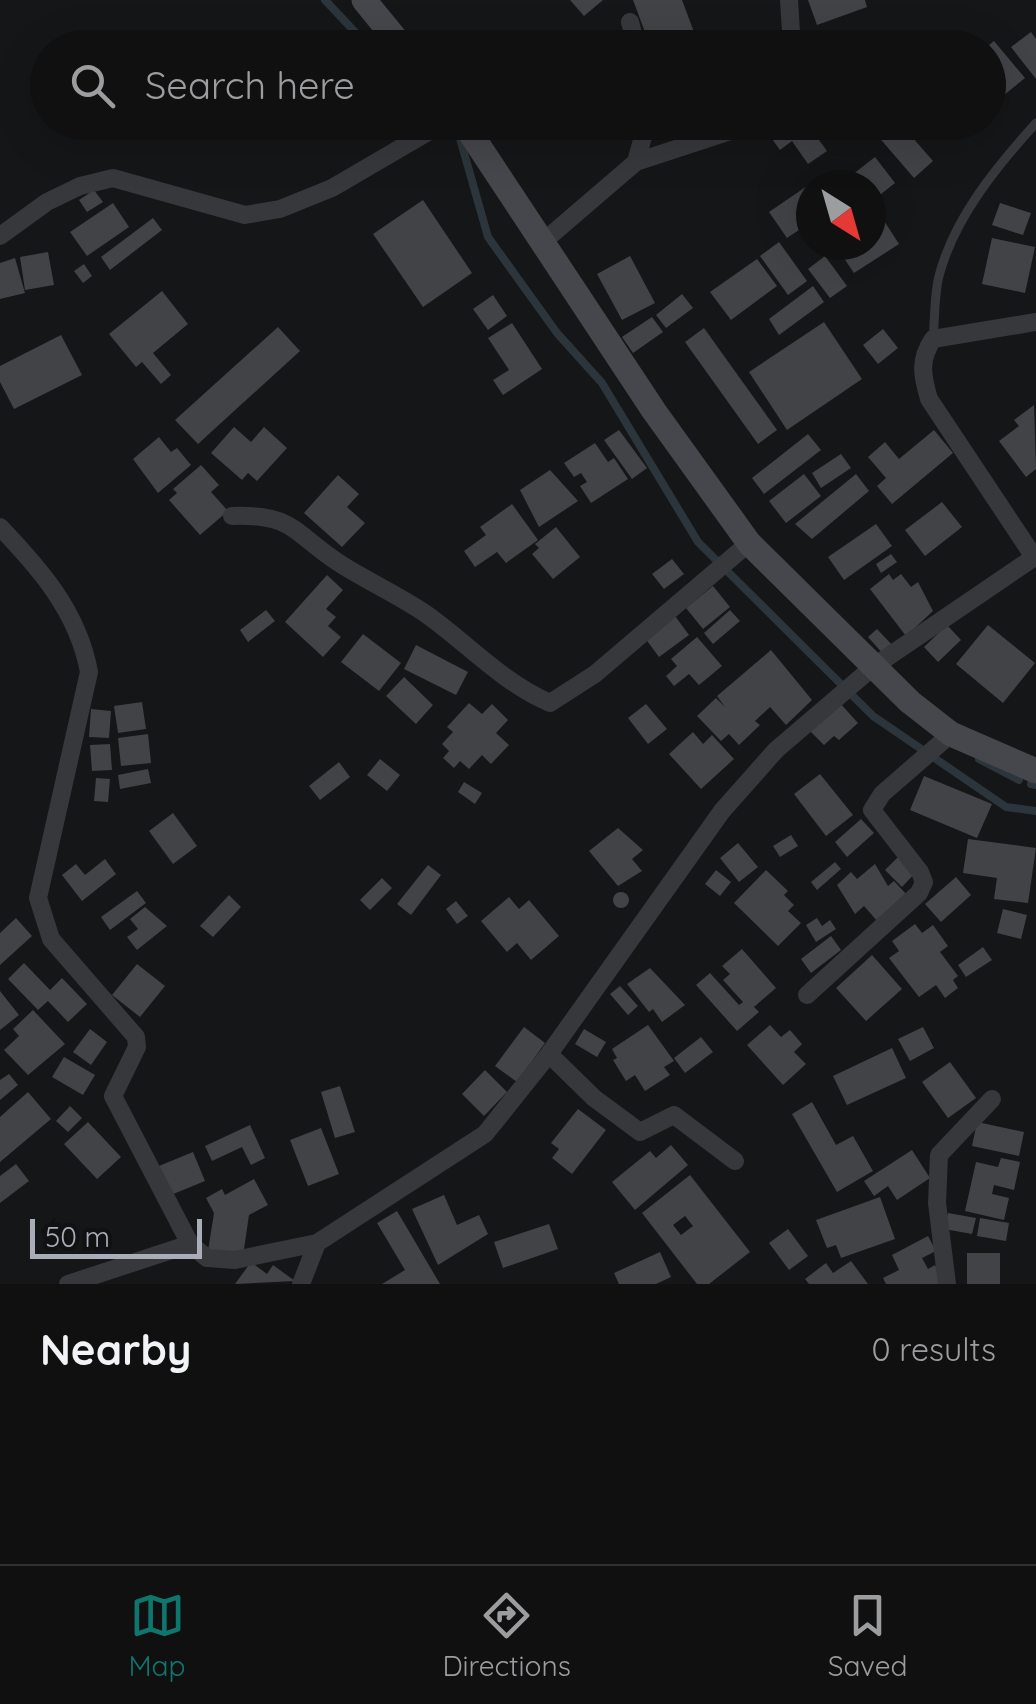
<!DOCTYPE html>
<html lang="en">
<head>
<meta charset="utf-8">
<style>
	body { margin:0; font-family:Quicksand,sans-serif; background:#1e1e1f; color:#f1f3f6 }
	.compass { position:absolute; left:796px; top:170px; width:90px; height:90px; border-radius:50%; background:#101011; box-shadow:0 10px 40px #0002; rotate:143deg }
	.scale { position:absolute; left:30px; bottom:25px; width:172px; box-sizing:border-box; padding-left:10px; border:5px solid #a8adb7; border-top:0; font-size:28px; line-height:35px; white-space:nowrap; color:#a8adb7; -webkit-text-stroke:8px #101112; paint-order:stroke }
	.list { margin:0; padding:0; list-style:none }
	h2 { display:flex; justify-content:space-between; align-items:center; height:130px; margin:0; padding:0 40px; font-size:42px }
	h2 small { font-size:32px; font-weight:400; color:#9c9d9f }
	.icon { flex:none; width:55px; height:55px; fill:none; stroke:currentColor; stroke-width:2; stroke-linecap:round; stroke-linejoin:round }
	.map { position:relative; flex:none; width:1036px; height:1284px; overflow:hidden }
	.search { position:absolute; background:#101011; box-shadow:0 10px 40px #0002; left:30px; right:30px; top:30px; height:110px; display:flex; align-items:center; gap:25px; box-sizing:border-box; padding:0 35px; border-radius:55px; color:#9c9d9f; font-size:38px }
	.sheet { height:280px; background:#101011 }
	nav { display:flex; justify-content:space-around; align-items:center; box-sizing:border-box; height:140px; border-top:2px solid #303031; background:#101011; font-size:28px; color:#9c9d9f }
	nav a { display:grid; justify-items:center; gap:5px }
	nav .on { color:#0f766e }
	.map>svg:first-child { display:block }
</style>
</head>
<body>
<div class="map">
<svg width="1036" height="1284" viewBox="0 0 1036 1284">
	<rect width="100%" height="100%" fill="#151617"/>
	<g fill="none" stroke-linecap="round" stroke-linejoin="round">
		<!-- stream -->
		<path stroke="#2c353b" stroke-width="8" d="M325,0L370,48
			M459,135L488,237L557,333L602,383L698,542L873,716L1006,807L1036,811
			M979,759L1019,780
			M1031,784L1036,785"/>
	</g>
	<!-- building -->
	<path fill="#424347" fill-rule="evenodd" d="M570,0H603L584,16Z
		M633,0H682L700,48H651Z
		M808,0H865L867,7L817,25Z
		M1031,32L1036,39V79L1011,47Z
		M994,41L1025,78L988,108V46Z
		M772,122H806L827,151L808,164L792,141L780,150L764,128Z
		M875,122H899L933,161L914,178L870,127Z
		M936,122H965L948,137Z
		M875,157L895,183L871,202V185H859L852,175Z
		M826,173L834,185H811V222L787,238L769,212Z
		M94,190L103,202L87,212L79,200Z
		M423,200L472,273L423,307L373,234Z
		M113,203L129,227L87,256L70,232Z
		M1000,203L1031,213L1023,235L992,225Z
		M879,213L899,244L854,273L835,245H871V218Z
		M153,218L162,230L110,270L101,257Z
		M992,238L1035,247L1025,293L982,284Z
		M779,242L807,281L788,295L760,256Z
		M48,252L54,285L25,290L20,257Z
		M630,256L655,303L622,320L597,274Z
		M825,256L847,286L830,298L808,269Z
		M15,258L25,293L0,299V263Z
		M757,259L777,286L731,320L710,292Z
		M84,264L92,276L83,283L74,271Z
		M813,286L824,302L779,335L769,319Z
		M162,291L188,324L153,353L171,375L161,384L142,362L136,367L109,334Z
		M682,294L693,308L666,328L656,315Z
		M493,295L507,316L488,330L473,309Z
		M652,317L663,332L633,353L622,337Z
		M824,322L862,379L787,430L749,372Z
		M512,323L542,369L503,395L493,380L509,370L488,338Z
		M278,327L300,351L198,444L175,420Z
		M704,328L777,430L758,444L685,342Z
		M883,329L898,348L878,364L863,345Z
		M61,335L82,375L14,409L0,382V366Z
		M1034,405L1036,469L1026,477L999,441L1019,426L1014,420Z
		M234,427L251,442L264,427L287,448L257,481L248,473L242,480L211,453Z
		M619,430L647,468L632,479L604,440Z
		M934,430L953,453L892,504L877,486L886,478L868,457L885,442L899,459Z
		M808,434L821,450L764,494L752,478Z
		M159,437L171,452L177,448L191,465L158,493L133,459Z
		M595,443L608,462L614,458L628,479L591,503L580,486L587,482L581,473L574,477L564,463Z
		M841,454L851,468L821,488L812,473Z
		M201,465L219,485L211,492L228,511L200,535L169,500L177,493L173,489Z
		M550,470L578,501L539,527L520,490Z
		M804,474L821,496L786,523L769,501Z
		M856,474L869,491L812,539L795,524Z
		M338,475L359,494L347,507L365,523L342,547L304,513Z
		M942,502L962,527L925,556L905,530Z
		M512,504L538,540L506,563L497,552L475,567L464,551L486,535L480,527Z
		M876,524L892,546L844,580L828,557Z
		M556,527L580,557L553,579L532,554L539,548L535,544Z
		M891,554L897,562L881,573L876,564Z
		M672,559L684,574L664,589L652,574Z
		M889,574L893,580L901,574L911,587L918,582L933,611L906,636L870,589Z
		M327,575L343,590L326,609L336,617L328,626L341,637L323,657L285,622Z
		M713,586L730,607L703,629L686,608Z
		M266,610L275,621L248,642L240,630Z
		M730,610L740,621L713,644L704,633Z
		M675,616L689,635L659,657L645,638Z
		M947,625L961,640L938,662L924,647Z
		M988,625L1035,663L1003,703L956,664Z
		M877,629L895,648L885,656L868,637Z
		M363,634L401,663L379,691L341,662Z
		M697,637L722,666L699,685L689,674L674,686L666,676L677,666L671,659Z
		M416,645L468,672L456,695L404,669Z
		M771,650L812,700L786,725L770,707L755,721L760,725L739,745L729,734L721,741L697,716L716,698L725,707L717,696Z
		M404,677L433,705L416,724L386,696Z
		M142,702L146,729L118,733L114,706Z
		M839,702L858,723L839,740L834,736L824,745L809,730Z
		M469,703L482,714L492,704L508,720L496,733L509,745L491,764L482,755L469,769L460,761L454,768L443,758L449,751L442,744L453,732L447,727Z
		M646,704L667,729L648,744L628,718Z
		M91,709L111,711L109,738L89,737Z
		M693,732L703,744L712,735L734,759L701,789L669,754Z
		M148,734L151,763L121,766L118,738Z
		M110,744L112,770L92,771L90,745Z
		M380,759L400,775L387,791L367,775Z
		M339,762L350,777L320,800L309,786Z
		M148,769L151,783L120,789L118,775Z
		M820,774L853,815L826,836L794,794Z
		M924,776L992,804L977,838L910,810Z
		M96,778L110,779L108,802L94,801Z
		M464,782L482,793L475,804L458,792Z
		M173,813L197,846L173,864L149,831Z
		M861,819L874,833L847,857L835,842Z
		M618,828L643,850L632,859L642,871L618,886L589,851Z
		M791,835L798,846L780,857L773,846Z
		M968,839L1036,848L1028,903L994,899L997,878L963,873Z
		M738,843L758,867L739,882L720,858Z
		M899,856L916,872L902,887L885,870Z
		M105,859L116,874L82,901L62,875L76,864L85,875Z
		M835,862L841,869L817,890L811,882Z
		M875,864L888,886L894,881L907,895L878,922L864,906L855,914L837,885L851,872L857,879Z
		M428,865L441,875L411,915L397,904Z
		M716,870L731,882L720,896L705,884Z
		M766,870L788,891L784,895L794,905L788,911L801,923L778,946L734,903Z
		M956,877L971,895L941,922L925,904Z
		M382,878L392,888L370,910L360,900Z
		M137,891L146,903L110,930L101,917Z
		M613 900a8 8 0 1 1 16 0a8 8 0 1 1-16 0Z
		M229,895L241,907L213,937L200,926Z
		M509,897L519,909L529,900L559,936L531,960L517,943L507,952L481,921Z
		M456,901L468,916L457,924L446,909Z
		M145,907L167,926L137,950L127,937L138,929L130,919Z
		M1003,909L1027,915L1021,939L997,933Z
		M16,918L32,936L0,965V933Z
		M817,918L822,926L830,920L836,929L816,942L806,925Z
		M915,924L922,933L933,925L948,946L940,952L958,976L953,980L958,988L945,998L936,985L919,997L889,958L899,951L892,941Z
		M831,936L841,950L811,973L801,959Z
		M983,947L992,960L966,977L958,965Z
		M742,949L776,988L754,1007L759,1012L737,1031L696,985L710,973L739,1005L743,1002L723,980L730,974L722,966Z
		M872,955L902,989L866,1021L836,988Z
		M24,963L50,990L62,978L87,1004L68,1022L48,1001L38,1010L8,979Z
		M137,964L165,986L140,1017L112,995Z
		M650,968L685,1005L662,1022L653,1009L649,1012L627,984Z
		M620,986L638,1006L628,1015L610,994Z
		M0,991L19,1015L0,1030Z
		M33,1010L65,1044L28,1075L4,1050L19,1036L13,1029Z
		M648,1025L674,1061L664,1067L670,1075L645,1091L635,1075L626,1081L613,1060L617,1058L612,1049Z
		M770,1025L781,1037L790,1030L802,1044L794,1052L806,1064L783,1085L747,1045Z
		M524,1027L545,1043L517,1082L495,1066Z
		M923,1027L934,1048L910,1061L898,1039Z
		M90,1029L107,1042L91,1065L73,1052Z
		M584,1029L606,1042L597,1057L575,1044Z
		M701,1037L713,1052L685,1073L674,1058Z
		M892,1048L906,1078L847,1105L833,1076Z
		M64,1057L95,1075L83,1095L52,1077Z
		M950,1062L976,1098L948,1118L922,1082Z
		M485,1070L507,1092L484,1116L462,1094Z
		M9,1074L18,1085L0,1100V1080Z
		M340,1086L355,1132L335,1138L321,1092Z
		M28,1092L51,1119L0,1162V1117Z
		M812,1102L836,1145L853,1136L873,1171L837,1192L792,1114Z
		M70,1106L82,1118L68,1132L56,1121Z
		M578,1109L606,1130L572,1174L552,1158L559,1149L551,1143Z
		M88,1122L121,1157L97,1179L64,1144Z
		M977,1122L1024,1132L1019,1156L972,1146Z
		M250,1125L265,1158L251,1165L242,1147L212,1161L205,1146Z
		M321,1128L339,1174L308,1186L290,1140Z
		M671,1145L688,1165L635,1210L612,1182L650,1151L656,1158Z
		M912,1150L930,1178L897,1200L888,1186L874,1196L864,1181Z
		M193,1152L205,1181L166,1197L154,1168Z
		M1001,1158L1020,1162L1014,1190L994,1185L992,1194L1009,1198L1004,1220L965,1211L976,1162L998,1167Z
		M16,1164L29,1181L0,1203V1176Z
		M690,1175L750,1252L709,1284H697L642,1213ZM685,1216L693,1226L681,1235L673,1225Z
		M254,1179L268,1205L249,1215L243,1256L208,1251L214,1213L206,1198L222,1189L225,1195Z
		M444,1195L457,1225L479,1215L488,1234L438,1265L412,1209Z
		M880,1197L895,1239L841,1258L836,1245L827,1248L816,1220Z
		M397,1211L440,1284H382L405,1270L377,1223Z
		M948,1213L976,1218L972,1234L944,1229Z
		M980,1218L1009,1223L1006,1241L977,1236Z
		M549,1224L558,1249L503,1268L494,1242Z
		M788,1229L808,1256L789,1270L769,1243Z
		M928,1236L936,1251L922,1258L928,1269L935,1265L944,1284H886L883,1278L899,1270L892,1255Z
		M660,1252L671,1277L656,1284H619L614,1273Z
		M967,1253H1000V1284H967Z
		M851,1261L868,1284H809L805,1279L826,1263L833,1273Z
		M251,1262L267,1274L273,1265L295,1281L235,1284Z"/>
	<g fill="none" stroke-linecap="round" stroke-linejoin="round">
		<!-- service -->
		<path stroke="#36383c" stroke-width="9" d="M933,339C935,319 934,296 939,276C954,218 997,166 1036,123"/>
		<!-- minor -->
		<path stroke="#36383c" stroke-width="18" d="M789,0L792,48
			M630,22L637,48
			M636,162L758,122
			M0,236L47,202L80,186L113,178L245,215L280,209L332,188L445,122
			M544,241L636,162L647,122
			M232,516C294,514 292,532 339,563C367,581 398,595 426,614C467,643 503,683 550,703L595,674L749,543
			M0,527C41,570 78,612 89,672L38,898L51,939L136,1037L137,1047L113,1096L190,1244L207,1258L235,1260L317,1243L485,1134L549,1054L722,811L776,750L873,667L1036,556
			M1034,557L929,399C922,375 919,360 933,339L1036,322
			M807,995L919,893L924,882L920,872L872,810L882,794L951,734
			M549,1054L594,1098L640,1132L674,1115L735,1161
			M68,1284L190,1244
			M301,1284L317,1243
			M947,1284L937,1203L939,1155L992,1099"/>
		<!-- secondary -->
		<path stroke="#45474c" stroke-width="25" d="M364,0L403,48
			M463,122L654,411L749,543L910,702L951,734L1036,771"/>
	</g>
</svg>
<svg class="compass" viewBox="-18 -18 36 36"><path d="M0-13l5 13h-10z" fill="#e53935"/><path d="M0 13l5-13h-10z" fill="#9c9d9f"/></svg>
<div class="scale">50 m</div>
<div class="search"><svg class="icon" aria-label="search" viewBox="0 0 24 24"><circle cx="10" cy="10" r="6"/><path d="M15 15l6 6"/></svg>Search here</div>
</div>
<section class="sheet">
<h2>Nearby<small>0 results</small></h2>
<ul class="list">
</ul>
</section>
<nav>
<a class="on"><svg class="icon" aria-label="map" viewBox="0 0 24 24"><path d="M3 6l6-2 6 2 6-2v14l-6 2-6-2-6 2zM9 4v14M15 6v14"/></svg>Map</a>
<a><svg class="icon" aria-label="directions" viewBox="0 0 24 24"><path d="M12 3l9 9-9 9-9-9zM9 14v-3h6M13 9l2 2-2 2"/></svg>Directions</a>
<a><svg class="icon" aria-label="saved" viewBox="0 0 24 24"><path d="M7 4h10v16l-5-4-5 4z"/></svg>Saved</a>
</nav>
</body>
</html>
